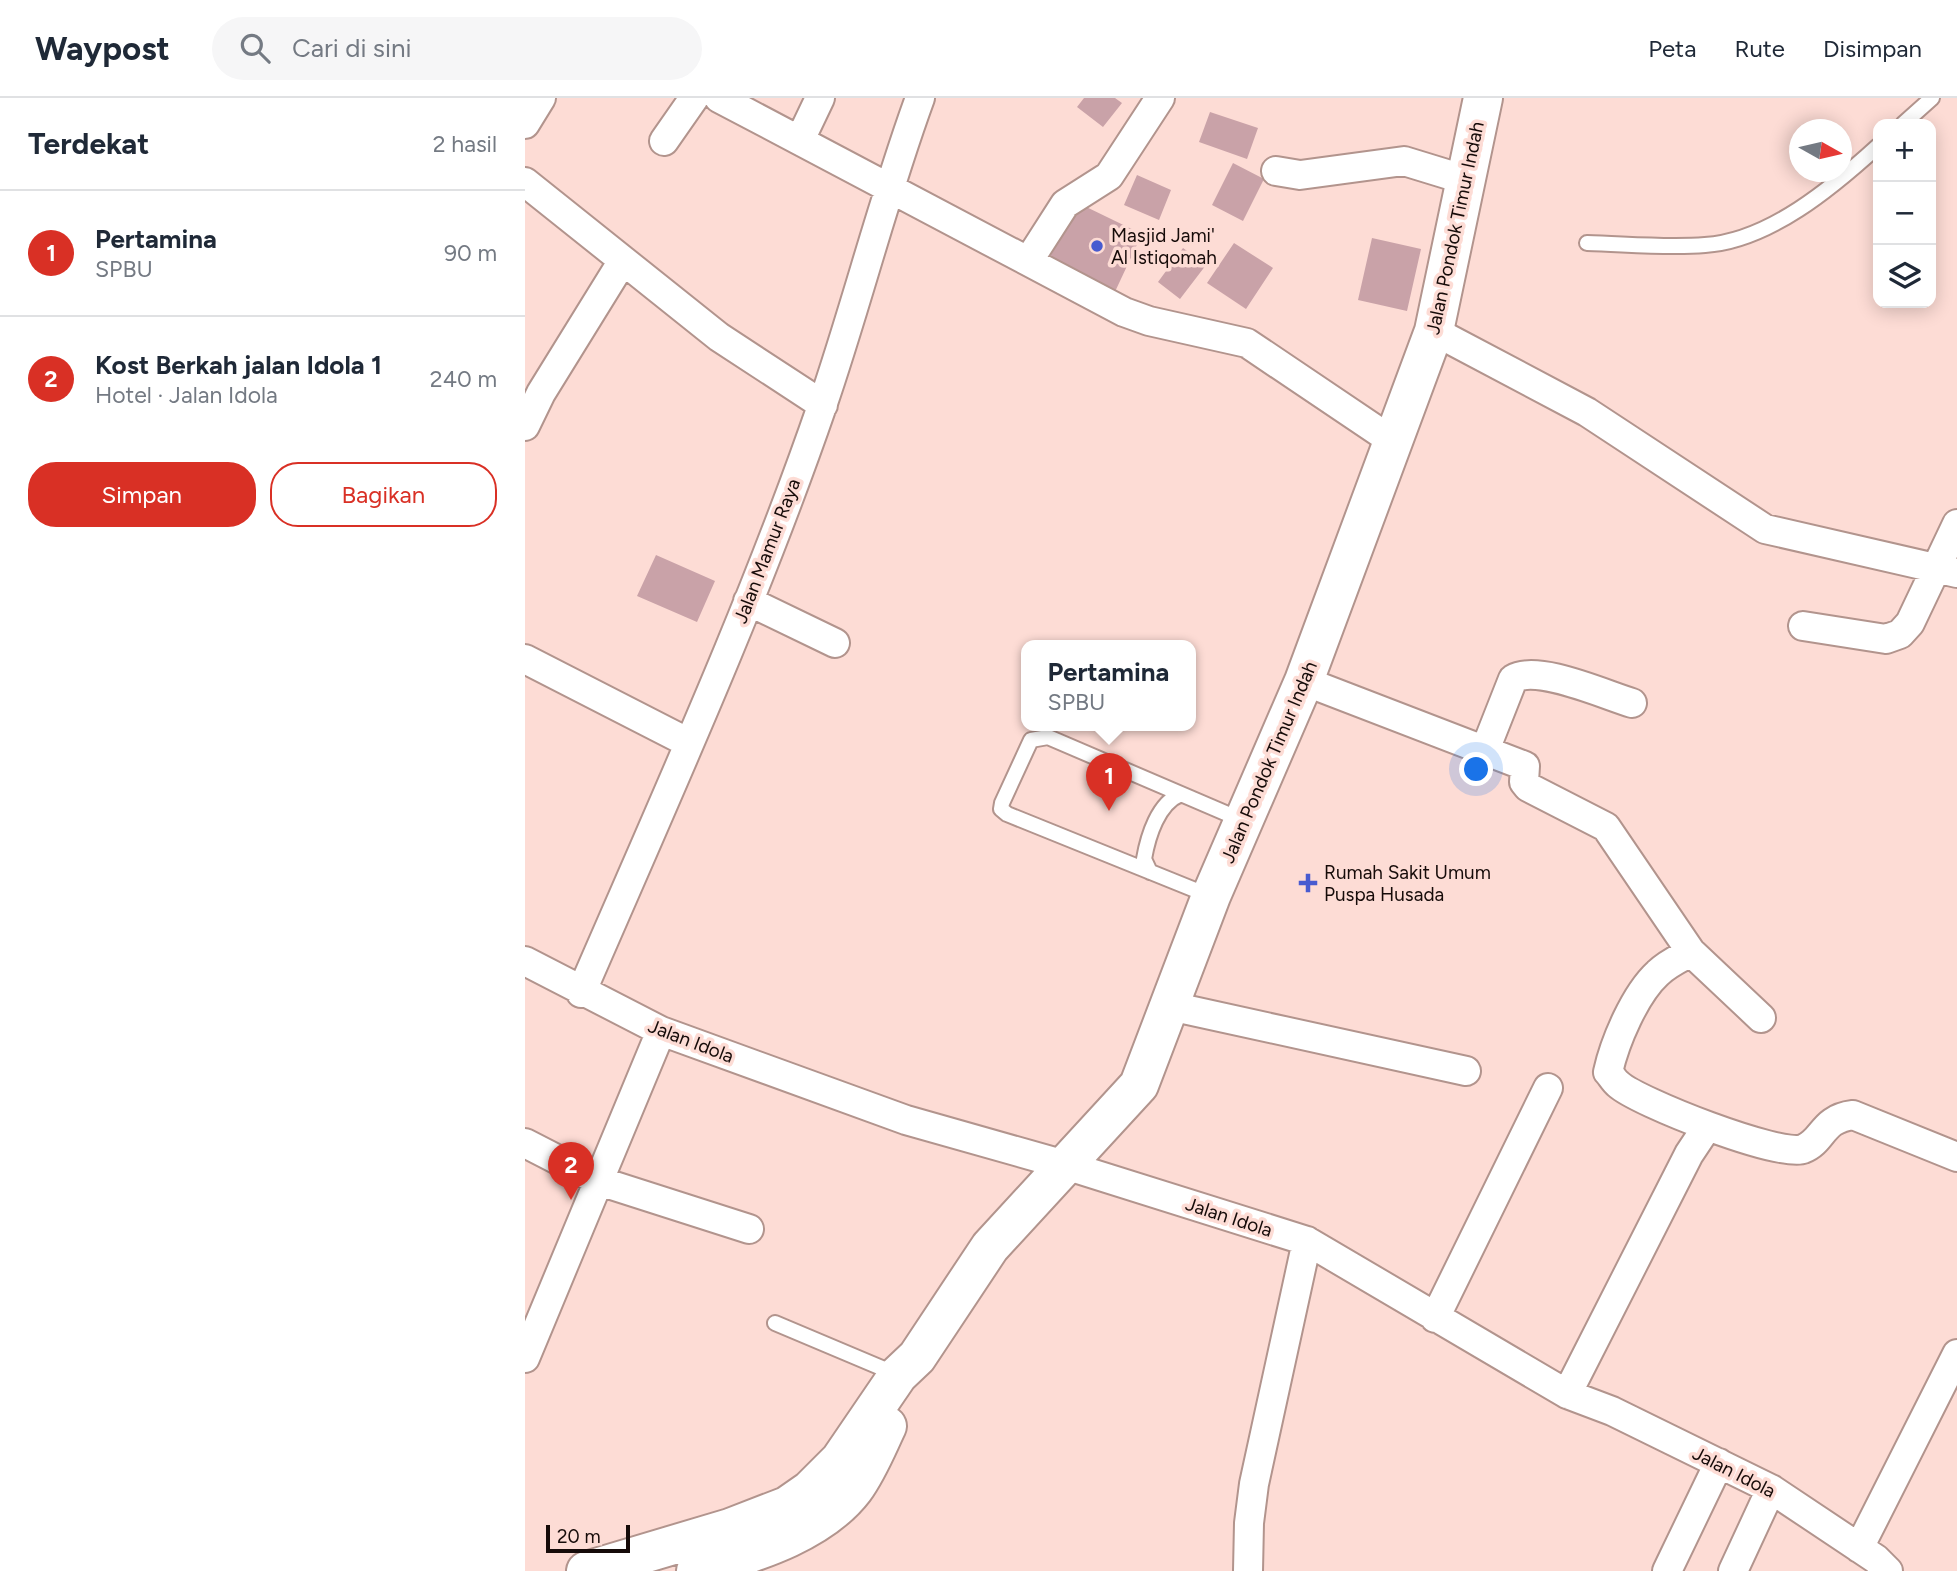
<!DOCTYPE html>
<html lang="id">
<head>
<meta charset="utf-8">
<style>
	body { margin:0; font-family:Figtree,sans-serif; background:#f6f6f7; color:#1f2937 }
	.controls { position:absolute; right:21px; top:21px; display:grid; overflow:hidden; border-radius:14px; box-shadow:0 4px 18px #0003 }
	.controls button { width:63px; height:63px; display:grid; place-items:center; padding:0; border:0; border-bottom:2px solid #e0e1e3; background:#fff; color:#1f2937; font:35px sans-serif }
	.compass { position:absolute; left:1264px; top:21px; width:63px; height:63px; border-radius:50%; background:#fff; box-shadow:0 4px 18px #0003; rotate:98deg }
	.scale { position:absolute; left:21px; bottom:18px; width:84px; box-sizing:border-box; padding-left:7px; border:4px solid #160b09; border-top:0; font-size:19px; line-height:24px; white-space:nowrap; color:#160b09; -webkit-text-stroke:5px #fddcd5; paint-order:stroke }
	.you { position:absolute; left:952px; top:672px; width:24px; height:24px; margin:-18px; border:5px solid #fff; border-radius:50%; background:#1a73e8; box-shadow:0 0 0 10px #1a73e833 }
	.badge { display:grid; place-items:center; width:46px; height:46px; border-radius:50%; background:#d93025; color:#fff; font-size:23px; font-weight:700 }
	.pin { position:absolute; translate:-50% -58px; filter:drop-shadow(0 2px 4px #0008) }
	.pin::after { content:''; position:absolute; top:37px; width:24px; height:21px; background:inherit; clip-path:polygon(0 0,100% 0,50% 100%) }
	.popup { position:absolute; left:496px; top:542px; width:175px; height:91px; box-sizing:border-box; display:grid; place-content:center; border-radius:14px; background:#fff; filter:drop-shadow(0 2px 5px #0005); font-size:23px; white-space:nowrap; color:#747a83 }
	.popup b { font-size:26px; color:#1f2937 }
	.popup::after { content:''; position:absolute; left:50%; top:100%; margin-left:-14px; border:14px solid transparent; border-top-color:#fff }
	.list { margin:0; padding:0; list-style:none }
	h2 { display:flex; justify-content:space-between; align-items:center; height:91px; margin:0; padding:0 28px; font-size:30px }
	h2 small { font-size:23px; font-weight:400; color:#747a83 }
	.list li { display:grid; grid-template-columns:46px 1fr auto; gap:21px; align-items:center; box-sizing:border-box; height:126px; padding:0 28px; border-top:2px solid #e0e1e3 }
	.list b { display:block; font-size:26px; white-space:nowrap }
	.list p { margin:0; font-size:23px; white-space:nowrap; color:#747a83 }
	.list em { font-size:23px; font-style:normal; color:#747a83 }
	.actions { display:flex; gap:14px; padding:21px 28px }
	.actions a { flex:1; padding:16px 0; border:2px solid #d93025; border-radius:28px; text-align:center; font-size:24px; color:#d93025 }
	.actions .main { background:#d93025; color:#fff }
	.icon { flex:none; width:38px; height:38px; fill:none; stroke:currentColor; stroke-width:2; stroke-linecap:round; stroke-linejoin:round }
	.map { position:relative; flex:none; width:1432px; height:1473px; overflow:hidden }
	header { display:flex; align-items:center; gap:42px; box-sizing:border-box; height:98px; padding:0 35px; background:#fff; border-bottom:2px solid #e0e1e3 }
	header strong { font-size:33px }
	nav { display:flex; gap:38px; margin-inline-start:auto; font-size:24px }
	.search { width:490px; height:63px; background:#f6f6f7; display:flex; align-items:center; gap:18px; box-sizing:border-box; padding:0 24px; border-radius:38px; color:#747a83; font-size:26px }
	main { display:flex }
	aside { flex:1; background:#fff }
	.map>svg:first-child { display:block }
</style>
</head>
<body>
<header>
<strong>Waypost</strong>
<div class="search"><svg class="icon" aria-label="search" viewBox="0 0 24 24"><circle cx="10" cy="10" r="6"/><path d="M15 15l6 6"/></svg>Cari di sini</div>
<nav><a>Peta</a><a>Rute</a><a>Disimpan</a></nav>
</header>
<main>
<aside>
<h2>Terdekat<small>2 hasil</small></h2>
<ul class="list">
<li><span class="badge">1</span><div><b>Pertamina</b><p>SPBU</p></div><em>90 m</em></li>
<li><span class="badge">2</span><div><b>Kost Berkah jalan Idola 1</b><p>Hotel · Jalan Idola</p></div><em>240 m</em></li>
</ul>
<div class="actions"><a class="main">Simpan</a><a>Bagikan</a></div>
</aside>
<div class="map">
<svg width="1432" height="1473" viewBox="0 0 1432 1473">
	<rect width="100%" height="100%" fill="#fddcd5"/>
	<!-- building -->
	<path fill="#c9a2a8" d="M559,0H590L597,5L578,29L552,9Z
		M685,14L733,30L722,61L674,44Z
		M708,65L739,81L718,123L687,107Z
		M612,77L646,92L634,122L599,107Z
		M551,104L617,136L588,198L521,167Z
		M847,140L896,151L882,213L833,202Z
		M709,145L748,170L721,211L682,185Z
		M658,150L681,167L655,201L633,184Z
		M131,457L190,483L172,524L112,498Z"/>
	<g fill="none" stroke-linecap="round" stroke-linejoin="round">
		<!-- service casing -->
		<g stroke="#b2948d" stroke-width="18">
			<path id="service" d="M1378,26L1407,0
				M1062,145C1101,146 1141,150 1180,147C1244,143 1308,89 1353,48
				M625,774L619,761C623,738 633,705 656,696
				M685,798L482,716L476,711L477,705L506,642L523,639L719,723
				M250,1225L371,1276"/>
		</g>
		<!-- minor casing -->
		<g stroke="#b2948d" stroke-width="32">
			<path id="minor" d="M194,0L599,214L624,223L722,245L869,344
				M0,26L16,0
				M275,42L295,0
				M139,43L169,0
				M751,73L775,77L879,63L941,82
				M0,84L194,239L298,307
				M504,162L540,106L584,78L635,0
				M909,233L1062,314L1240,431L1432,475
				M0,328L16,295L97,164
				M223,503L310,545
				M1278,528L1361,541L1375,536L1385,525L1432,426
				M0,561L164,645
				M779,583L1000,668L999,684L1003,689L1081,729L1166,854L1236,920
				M960,652L988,581C1012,566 1080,597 1107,605
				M1166,854C1155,860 1142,866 1133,875C1110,896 1090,943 1083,974C1086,977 1089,983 1093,986C1112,1004 1256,1060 1278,1051C1299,1043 1296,1021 1328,1017L1432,1059
				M0,863L136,933L381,1022L540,1067L782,1143L1042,1296L1087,1313L1246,1391L1351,1461L1363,1473
				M56,895C140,701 228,508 297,308C332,206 358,101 395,0
				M645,908L941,973
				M0,1045L74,1083L224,1131
				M910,1220L1023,990
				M0,1260L136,933
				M1042,1296L1164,1056L1182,1029
				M1334,1450L1432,1256
				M723,1473L724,1425L729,1386L782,1143
				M1142,1473L1194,1365
				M1208,1473L1246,1391"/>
		</g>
		<!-- secondary casing -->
		<g stroke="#b2948d" stroke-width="42">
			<path id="secondary" d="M61,1473L205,1430L262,1408L285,1392L315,1362L373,1277L392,1259L465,1149L614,987L686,798L779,583L909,233L958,0
				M171,1473C224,1456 294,1437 329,1391C343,1372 352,1349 362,1328"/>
		</g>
		<!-- service -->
		<use href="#service" stroke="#fff" stroke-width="14"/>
		<!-- minor -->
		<use href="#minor" stroke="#fff" stroke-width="28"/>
		<!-- secondary -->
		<use href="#secondary" stroke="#fff" stroke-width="38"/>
	</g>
	<!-- markers -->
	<g fill="#485bd0" stroke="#fddcd5" stroke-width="2.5">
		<circle cx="572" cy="148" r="7"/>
		<path d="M779.5 774.5h7v7h7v7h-7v7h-7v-7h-7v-7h7z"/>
	</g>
	<g text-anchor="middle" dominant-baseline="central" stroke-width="7" stroke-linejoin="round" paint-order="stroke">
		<!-- street labels -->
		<g font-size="19" fill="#160b09" stroke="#fddcd5">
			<text transform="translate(930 130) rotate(-78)">Jalan Pondok Timur Indah</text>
			<text transform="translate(242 453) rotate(-69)">Jalan Mamur Raya</text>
			<text transform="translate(744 664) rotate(-67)">Jalan Pondok Timur Indah</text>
			<text transform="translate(166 943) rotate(21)">Jalan Idola</text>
			<text transform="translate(704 1119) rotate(18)">Jalan Idola</text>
			<text transform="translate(1209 1374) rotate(27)">Jalan Idola</text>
		</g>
		<!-- poi labels -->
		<g font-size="19" fill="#160b09" stroke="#fddcd5" text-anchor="start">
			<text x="586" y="137">Masjid Jami'<tspan x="586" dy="22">Al Istiqomah</tspan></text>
			<text x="799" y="774">Rumah Sakit Umum<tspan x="799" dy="22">Puspa Husada</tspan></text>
		</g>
	</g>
</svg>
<div class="controls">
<button>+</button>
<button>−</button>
<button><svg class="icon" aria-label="layers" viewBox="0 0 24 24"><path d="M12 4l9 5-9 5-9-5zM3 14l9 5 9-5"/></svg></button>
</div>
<svg class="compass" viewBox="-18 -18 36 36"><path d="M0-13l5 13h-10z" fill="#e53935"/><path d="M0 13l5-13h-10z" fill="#747a83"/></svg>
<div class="scale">20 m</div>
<div class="you"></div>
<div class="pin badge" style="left:584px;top:713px">1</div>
<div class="popup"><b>Pertamina</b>SPBU</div>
<div class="pin badge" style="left:46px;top:1102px">2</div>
</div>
</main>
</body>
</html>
